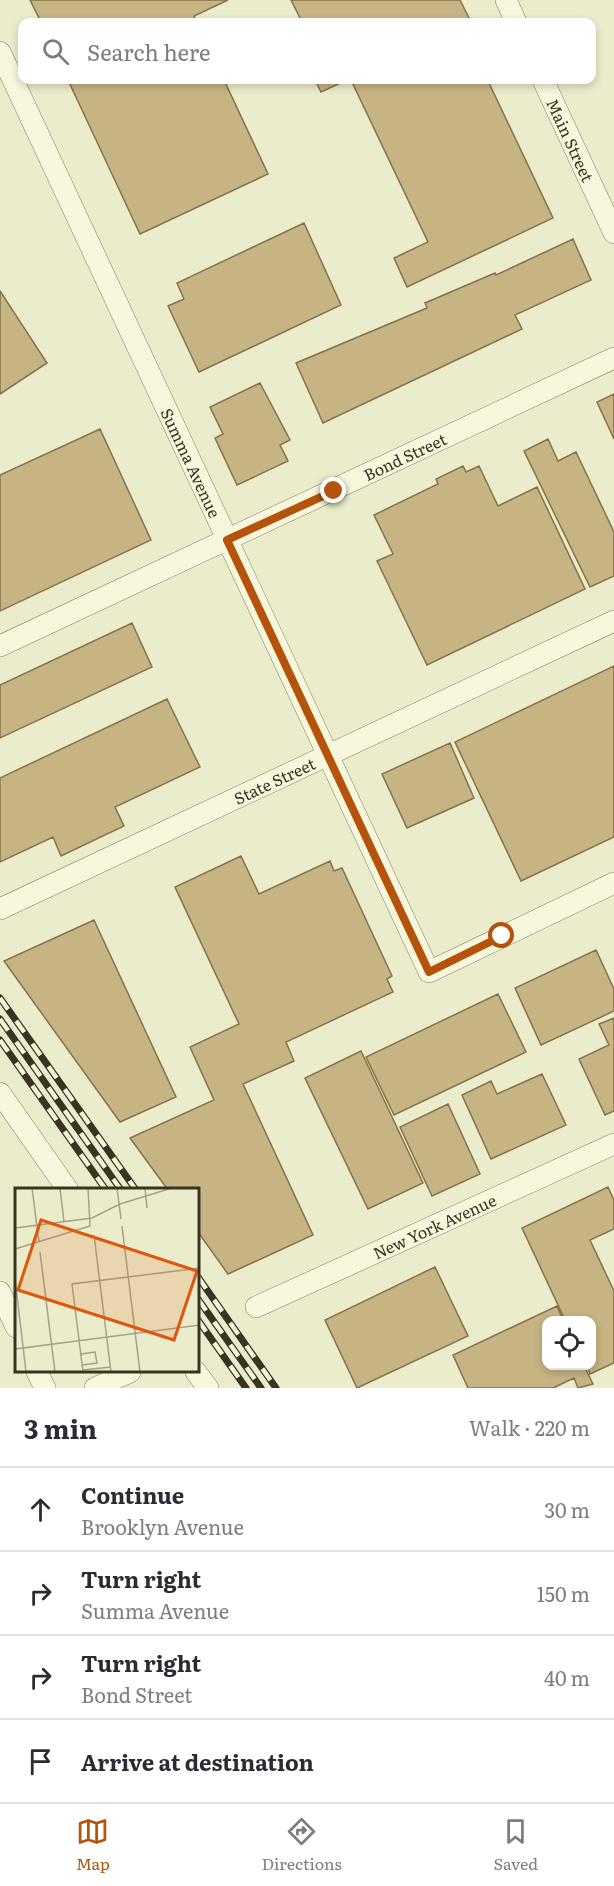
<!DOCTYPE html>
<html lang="en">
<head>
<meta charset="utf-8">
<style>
	body { margin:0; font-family:Literata,serif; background:#f7f7f7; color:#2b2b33 }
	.controls { position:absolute; right:18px; bottom:18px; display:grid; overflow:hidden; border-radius:12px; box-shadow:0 3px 9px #0003 }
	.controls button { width:54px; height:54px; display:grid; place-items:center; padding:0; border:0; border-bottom:2px solid #e1e1e2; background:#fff; color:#2b2b33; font:30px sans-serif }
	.stop { position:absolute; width:18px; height:18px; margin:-14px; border:4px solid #b45309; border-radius:50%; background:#fff }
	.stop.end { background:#b45309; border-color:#fff; box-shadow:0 2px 6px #0008 }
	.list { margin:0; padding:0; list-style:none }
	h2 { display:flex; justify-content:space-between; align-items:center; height:78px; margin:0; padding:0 24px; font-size:26px }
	h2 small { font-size:20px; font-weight:400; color:#7c7c81 }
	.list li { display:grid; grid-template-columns:39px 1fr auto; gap:18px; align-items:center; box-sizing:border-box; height:84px; padding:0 24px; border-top:2px solid #e1e1e2 }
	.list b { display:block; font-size:22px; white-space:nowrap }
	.list p { margin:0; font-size:20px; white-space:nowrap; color:#7c7c81 }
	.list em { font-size:20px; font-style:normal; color:#7c7c81 }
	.icon { flex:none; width:33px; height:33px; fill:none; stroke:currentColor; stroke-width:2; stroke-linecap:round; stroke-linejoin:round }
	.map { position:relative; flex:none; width:614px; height:1388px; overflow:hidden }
	.search { position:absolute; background:#fff; box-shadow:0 3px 9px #0003; left:18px; right:18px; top:18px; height:66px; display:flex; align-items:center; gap:15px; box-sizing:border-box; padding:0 21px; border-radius:12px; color:#7c7c81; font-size:22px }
	.sheet { height:414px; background:#fff }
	nav { display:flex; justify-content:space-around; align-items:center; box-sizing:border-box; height:84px; border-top:2px solid #e1e1e2; background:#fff; font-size:16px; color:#7c7c81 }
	nav a { display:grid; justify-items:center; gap:3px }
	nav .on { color:#b45309 }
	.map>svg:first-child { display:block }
</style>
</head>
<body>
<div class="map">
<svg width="614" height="1388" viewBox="0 0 614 1388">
	<rect width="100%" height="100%" fill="#ebeccb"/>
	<!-- building -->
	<path fill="#c7b484" stroke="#857348" stroke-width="1.5" d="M30,0H228L194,16L197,22H41Z
		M291,0H460L471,22H302Z
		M68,80H224L268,174L140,234Z
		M315,80H347L321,92Z
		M351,80H497L489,83L553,218L407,287L394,258L428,242Z
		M304,223L341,305L199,372L168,306L184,299L177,283Z
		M573,239L591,280L515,315L522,329L323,423L296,363L427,308L425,303L495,273L496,275Z
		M0,291L47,363L0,394Z
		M260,383L290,440L280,445L288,461L237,485L215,438L223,434L210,407Z
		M614,394V439L597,402Z
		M100,429L151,540L0,611V475Z
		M548,439L558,461L576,452L614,532V576L590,587L524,451Z
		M463,466L466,472L479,466L498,506L537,487L585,589L427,665L377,561L393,554L374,515L438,484L436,479Z
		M132,623L152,667L0,738V685Z
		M614,666V837L521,881L455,742Z
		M167,699L200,767L115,807L124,826L61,856L53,837L0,862V778Z
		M450,743L474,798L407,828L382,774Z
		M241,856L259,894L330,861L334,871L342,868L392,976L387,979L393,992L286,1042L294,1061L243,1084L313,1235L228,1274L198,1232V1190H168L130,1138L214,1100L190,1047L239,1024L175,887Z
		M94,920L176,1097L120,1122L4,961Z
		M596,950L614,989V1011L541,1045L515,988Z
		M498,994L526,1052L394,1115L366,1057Z
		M614,1018V1111L605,1115L579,1059L609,1045L599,1024Z
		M361,1051L423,1183L368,1209L305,1078Z
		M542,1074L566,1125L491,1159L462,1095L491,1081L497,1094Z
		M448,1104L480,1174L432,1196L400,1127Z
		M608,1187L614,1200V1229L590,1240L614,1291V1363L590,1374L587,1366H592V1320H565L522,1228Z
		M435,1267L468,1336L357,1388L325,1320Z
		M557,1306L563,1320H546V1366H584L593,1384L578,1388L574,1378L553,1388H468L453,1355Z"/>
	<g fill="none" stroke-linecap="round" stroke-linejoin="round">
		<!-- minor casing -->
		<g stroke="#878160" stroke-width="22">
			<g id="minor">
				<path d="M506,0L516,22"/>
				<path id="s1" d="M0,52L429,972L614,883"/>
				<path id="s2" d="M543,80L614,233"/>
				<path id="s3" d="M0,646L614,358"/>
				<path id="s4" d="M0,909L614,621"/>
				<path d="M0,1093L68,1190"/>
				<path d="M0,1292L16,1327"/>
				<path id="s5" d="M256,1307L614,1144"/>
				<path d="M37,1372L45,1388"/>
				<path d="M196,1372L208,1388"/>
				<path d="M95,1388L130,1372"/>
			</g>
		</g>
		<!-- minor -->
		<use href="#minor" stroke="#f7f7de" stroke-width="21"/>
		<!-- rail casing -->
		<g stroke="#393422" stroke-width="7">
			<path id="rail" d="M0,998L136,1190
				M0,1019L121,1190
				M0,1040L106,1190
				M198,1277L276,1388
				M198,1299L261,1388
				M198,1320L246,1388"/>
		</g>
		<!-- rail -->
		<use href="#rail" stroke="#f3f4da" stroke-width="4.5" stroke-dasharray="14" stroke-linecap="butt"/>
	</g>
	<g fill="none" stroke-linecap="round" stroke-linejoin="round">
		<!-- route -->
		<path stroke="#b45309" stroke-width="8" d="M334,491L227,540L429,972L502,936"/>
	</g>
	<g text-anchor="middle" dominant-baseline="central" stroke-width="5" stroke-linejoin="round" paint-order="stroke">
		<!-- street labels -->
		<g font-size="16" fill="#393422" stroke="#f3f4da">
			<text stroke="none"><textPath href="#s2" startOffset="66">Main Street</textPath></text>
			<text stroke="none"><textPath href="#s3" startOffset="447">Bond Street</textPath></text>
			<text stroke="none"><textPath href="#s1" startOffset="453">Summa Avenue</textPath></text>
			<text stroke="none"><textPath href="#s4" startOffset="303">State Street</textPath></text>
			<text stroke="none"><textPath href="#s5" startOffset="196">New York Avenue</textPath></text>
		</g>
	</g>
	<!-- overview -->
	<g transform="translate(15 1188)">
		<rect width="184" height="184" fill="#ebeccb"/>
		<path fill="none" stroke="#a4a287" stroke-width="1.5" d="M17,0L24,54M45,0L49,34M102,0L106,31M130,0L132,20M107,38L125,184M0,40L77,30L105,16L157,0M79,47L96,184M0,61L75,38L73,0M25,64L40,184M0,91L11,184M0,161L185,137M66,166L80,164L82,175L67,177M68,182L96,179M68,184L57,96L185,80"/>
		<path fill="#df570d" fill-opacity="0.15" stroke="#df570d" stroke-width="3" d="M26,32L182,83L159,152L3,102Z"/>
		<rect width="184" height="184" fill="none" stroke="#393422" stroke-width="3"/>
	</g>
</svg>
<div class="controls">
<button><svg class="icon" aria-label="locate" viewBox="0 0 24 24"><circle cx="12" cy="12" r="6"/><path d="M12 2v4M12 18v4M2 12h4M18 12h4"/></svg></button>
</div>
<div class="stop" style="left:502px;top:936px"></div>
<div class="stop end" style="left:334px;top:491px"></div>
<div class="search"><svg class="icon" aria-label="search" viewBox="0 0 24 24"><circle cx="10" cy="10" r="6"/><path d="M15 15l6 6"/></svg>Search here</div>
</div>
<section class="sheet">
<h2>3 min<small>Walk · 220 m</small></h2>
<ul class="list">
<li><svg class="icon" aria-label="ahead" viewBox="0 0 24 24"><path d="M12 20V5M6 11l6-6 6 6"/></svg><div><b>Continue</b><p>Brooklyn Avenue</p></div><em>30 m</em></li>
<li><svg class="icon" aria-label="right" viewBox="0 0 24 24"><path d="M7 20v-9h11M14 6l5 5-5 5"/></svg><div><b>Turn right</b><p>Summa Avenue</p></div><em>150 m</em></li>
<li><svg class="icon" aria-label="right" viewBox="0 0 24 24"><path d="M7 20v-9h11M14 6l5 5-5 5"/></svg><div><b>Turn right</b><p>Bond Street</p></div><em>40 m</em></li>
<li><svg class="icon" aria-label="arrive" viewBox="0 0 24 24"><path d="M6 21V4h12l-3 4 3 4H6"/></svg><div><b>Arrive at destination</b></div></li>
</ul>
</section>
<nav>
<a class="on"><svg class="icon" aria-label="map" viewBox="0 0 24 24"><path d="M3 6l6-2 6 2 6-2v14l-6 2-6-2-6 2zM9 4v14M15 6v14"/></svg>Map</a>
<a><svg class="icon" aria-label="directions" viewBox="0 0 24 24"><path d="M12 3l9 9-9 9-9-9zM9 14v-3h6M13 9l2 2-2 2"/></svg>Directions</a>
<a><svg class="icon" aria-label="saved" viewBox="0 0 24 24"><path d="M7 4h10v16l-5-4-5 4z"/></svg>Saved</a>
</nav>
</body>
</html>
